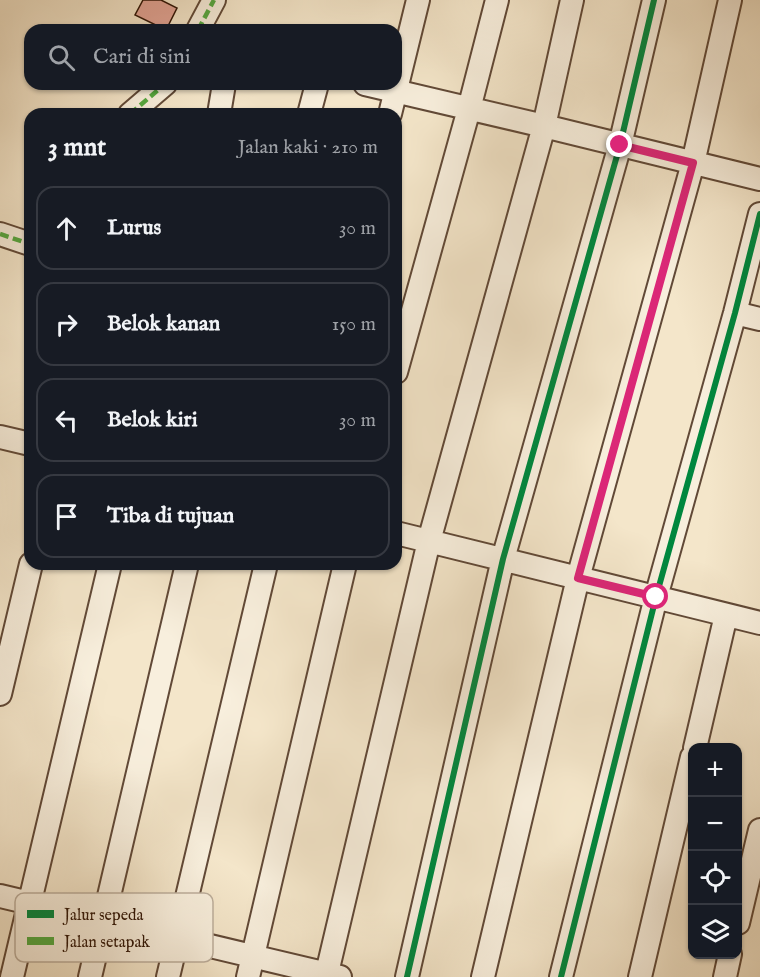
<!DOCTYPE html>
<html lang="id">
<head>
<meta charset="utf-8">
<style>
	body { margin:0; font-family:"IM FELL English",serif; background:#242831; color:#f1f3f6 }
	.controls { position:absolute; right:18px; bottom:18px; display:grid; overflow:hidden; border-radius:12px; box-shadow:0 2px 4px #0004 }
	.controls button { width:54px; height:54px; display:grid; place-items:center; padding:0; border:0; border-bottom:2px solid #363941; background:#171b24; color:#f1f3f6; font:30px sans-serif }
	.stop { position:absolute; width:18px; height:18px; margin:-14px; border:4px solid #db2777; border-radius:50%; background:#fff }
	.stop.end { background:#db2777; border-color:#fff; box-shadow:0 2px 6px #0008 }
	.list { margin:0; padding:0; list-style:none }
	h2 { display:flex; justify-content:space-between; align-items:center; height:78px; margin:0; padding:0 24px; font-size:26px }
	h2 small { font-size:20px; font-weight:400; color:#9ea1a6 }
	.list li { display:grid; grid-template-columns:39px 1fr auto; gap:18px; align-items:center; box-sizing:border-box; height:84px; margin:0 12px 12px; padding:0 12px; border:2px solid #363941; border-radius:18px }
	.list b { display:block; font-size:22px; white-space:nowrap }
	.list em { font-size:20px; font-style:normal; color:#9ea1a6 }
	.icon { flex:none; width:33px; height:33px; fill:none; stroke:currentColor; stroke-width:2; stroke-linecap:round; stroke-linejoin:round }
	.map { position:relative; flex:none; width:760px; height:977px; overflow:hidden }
	.search { position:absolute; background:#171b24; box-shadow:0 2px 4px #0004; left:24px; top:24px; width:378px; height:66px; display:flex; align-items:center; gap:15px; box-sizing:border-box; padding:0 21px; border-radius:18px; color:#9ea1a6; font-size:22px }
	.panel { position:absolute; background:#171b24; box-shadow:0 2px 4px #0004; left:24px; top:108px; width:378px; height:462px; border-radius:18px }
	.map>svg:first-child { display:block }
</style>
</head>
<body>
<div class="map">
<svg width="760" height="977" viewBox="0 0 760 977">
	<rect width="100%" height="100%" fill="#f4e6ca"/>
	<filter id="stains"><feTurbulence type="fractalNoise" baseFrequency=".00333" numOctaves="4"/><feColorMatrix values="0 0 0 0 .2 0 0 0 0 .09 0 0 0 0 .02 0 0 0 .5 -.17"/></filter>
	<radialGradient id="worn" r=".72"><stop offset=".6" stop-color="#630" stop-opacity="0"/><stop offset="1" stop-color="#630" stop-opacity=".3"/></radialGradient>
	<!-- building -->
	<path fill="#e1a394" stroke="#301506" stroke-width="1.5" d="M143,0H161L177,8L166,30L135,15Z"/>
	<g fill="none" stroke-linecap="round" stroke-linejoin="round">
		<!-- minor casing -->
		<g stroke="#614937" stroke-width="26">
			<path id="minor" d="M198,30L214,0
				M365,84L544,126L760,179
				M130,114L165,84
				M219,114L224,84
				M309,114L317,84
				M390,114L418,0
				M0,234L30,244
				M735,313L760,319
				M396,372L469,109L497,0
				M0,437L30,444
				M396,533L760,623
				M0,694L31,564
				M695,748L726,615
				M0,896L340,977
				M738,923L760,830
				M12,977L110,564
				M90,977L187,564
				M168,977L266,564
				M248,977L345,564
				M326,977L429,541L544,126L572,0
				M407,977L503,559L620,145L654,0
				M483,977L578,578L693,163L730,0
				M561,977L656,597L735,313L760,214
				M640,977L692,757
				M725,977L730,954"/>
		</g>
		<!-- minor -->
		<use href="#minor" stroke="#f8efdd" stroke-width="22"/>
		<!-- quiet -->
		<path stroke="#54a940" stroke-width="4.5" stroke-dasharray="9 4.5" stroke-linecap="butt" d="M198,30L214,0
			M130,114L165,84
			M0,234L30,244"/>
		<!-- cycleway casing -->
		<g stroke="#f8efdd" stroke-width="10">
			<path id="cycleway" d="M407,977L503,559L620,145L654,0
				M561,977L656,597L735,313L760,214"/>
		</g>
		<!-- cycleway -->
		<use href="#cycleway" stroke="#00873e" stroke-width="6"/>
	</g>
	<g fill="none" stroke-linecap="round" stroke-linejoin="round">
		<!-- route -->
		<path stroke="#db2777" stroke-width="8" d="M620,145L693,163L578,578L656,597"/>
	</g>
	<!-- legend -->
	<rect x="15" y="893" width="198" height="69" rx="9" fill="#f8efdd" stroke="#bcae9c" stroke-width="1.5"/>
	<rect x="27" y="910" width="27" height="8" fill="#00873e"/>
	<rect x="27" y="937" width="27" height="8" fill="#54a940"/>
	<g font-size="16" fill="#301506">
		<text x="64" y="920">Jalur sepeda</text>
		<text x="64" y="947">Jalan setapak</text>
	</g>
	<rect width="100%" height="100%" filter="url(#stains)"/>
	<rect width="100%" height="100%" fill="url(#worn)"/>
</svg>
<div class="controls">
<button>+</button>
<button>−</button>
<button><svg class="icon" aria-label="locate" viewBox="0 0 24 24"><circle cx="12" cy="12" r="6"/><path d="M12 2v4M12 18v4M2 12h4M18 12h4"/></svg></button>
<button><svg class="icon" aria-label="layers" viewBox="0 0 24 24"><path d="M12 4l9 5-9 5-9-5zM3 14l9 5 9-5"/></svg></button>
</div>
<div class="stop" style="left:656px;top:597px"></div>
<div class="stop end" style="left:620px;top:145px"></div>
<div class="search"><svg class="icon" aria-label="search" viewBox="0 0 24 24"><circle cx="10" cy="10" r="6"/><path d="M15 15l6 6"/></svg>Cari di sini</div>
<section class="panel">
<h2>3 mnt<small>Jalan kaki · 210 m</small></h2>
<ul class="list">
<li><svg class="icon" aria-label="ahead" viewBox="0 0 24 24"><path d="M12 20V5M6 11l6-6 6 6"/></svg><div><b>Lurus</b></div><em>30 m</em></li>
<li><svg class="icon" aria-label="right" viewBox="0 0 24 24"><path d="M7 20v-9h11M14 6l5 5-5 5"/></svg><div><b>Belok kanan</b></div><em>150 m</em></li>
<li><svg class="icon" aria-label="left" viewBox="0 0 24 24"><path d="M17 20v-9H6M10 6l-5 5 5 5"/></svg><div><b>Belok kiri</b></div><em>30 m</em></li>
<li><svg class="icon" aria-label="arrive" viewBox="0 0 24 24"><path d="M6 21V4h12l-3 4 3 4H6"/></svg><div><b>Tiba di tujuan</b></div></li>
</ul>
</section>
</div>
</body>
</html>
